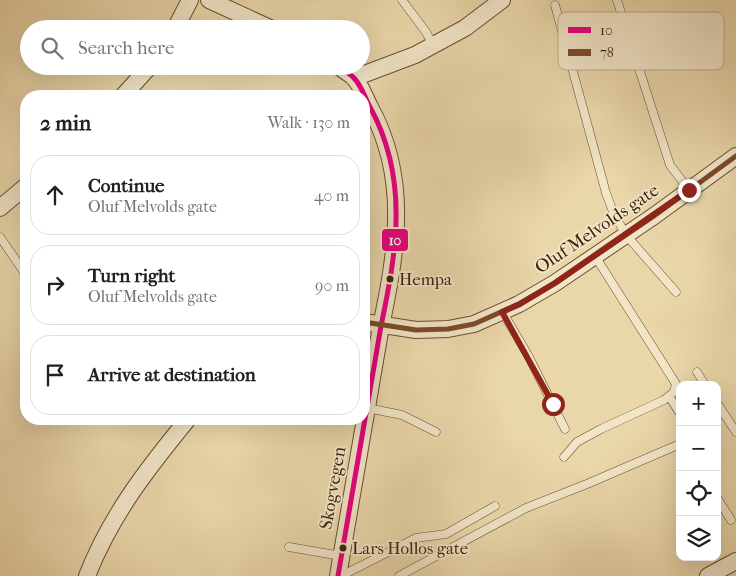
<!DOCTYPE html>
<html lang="en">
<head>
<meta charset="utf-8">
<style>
	body { margin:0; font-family:"IM FELL French Canon",serif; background:#f2f2f2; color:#202124 }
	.controls { position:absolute; right:15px; bottom:15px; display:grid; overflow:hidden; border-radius:10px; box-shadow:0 5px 20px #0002 }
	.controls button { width:45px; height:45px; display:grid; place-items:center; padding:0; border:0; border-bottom:1px solid #e0e0e0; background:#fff; color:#202124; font:25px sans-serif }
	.stop { position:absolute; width:15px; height:15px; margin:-11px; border:4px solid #8f2418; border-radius:50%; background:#fff }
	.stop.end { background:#8f2418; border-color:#fff; box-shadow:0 1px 5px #0008 }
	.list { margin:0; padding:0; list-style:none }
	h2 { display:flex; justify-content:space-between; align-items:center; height:65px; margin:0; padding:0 20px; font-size:21px }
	h2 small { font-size:16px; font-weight:400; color:#757577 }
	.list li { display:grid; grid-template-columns:32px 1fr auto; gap:15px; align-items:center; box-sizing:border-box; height:80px; margin:0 10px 10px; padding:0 10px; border:1px solid #e0e0e0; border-radius:20px }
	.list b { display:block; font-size:19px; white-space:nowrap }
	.list p { margin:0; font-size:16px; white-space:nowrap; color:#757577 }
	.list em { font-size:16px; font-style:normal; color:#757577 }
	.icon { flex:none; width:28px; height:28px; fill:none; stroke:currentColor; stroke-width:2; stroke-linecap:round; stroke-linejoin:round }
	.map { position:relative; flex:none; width:736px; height:576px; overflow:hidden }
	.search { position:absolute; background:#fff; box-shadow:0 5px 20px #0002; left:20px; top:20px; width:350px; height:55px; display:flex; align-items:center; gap:12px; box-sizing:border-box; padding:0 18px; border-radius:28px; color:#757577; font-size:19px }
	.panel { position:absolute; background:#fff; box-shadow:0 5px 20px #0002; left:20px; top:90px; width:350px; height:335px; border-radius:20px }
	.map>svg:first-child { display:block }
</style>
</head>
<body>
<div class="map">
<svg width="736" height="576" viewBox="0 0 736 576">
	<rect width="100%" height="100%" fill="#e9d6a9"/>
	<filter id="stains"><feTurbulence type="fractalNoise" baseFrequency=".004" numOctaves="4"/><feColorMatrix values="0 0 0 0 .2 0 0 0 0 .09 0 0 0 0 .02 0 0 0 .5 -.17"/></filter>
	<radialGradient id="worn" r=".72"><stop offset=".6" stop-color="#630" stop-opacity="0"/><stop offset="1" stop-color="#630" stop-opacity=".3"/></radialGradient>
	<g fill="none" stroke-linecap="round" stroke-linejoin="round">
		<!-- service casing -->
		<g stroke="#664f2f" stroke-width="9">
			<path id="service" d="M402,0L426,32L433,45
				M617,0L670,165L689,190
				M555,5L606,193L614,214L626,235L676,292
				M0,237L26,275
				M502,311L529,357L565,429
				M697,372L705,385
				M669,396L679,412
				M717,403L736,432
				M367,408L402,415L436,432
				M564,457L577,442L601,429L664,400L674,392L676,384L595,256
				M717,498L731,520
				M289,547L341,556
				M341,576L416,538L446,534L495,506
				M399,576L526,508L587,484L680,444"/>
		</g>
		<!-- minor casing -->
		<g stroke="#664f2f" stroke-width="18">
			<path id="minor" d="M209,0L272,29
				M175,29L190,0
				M338,66C343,70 349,73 353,77C361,84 365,98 370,107C409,178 397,250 381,326L338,576
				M354,78L415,55L465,28L502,0
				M123,96L150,66
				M0,208L26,186
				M364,322L416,330L448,329L474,324L519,304L555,283L654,216L736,156
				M87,576C111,515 147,469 188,419
				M708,576L736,561"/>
		</g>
		<!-- service -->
		<use href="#service" stroke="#f1e4c7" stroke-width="8"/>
		<!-- minor -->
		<use href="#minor" stroke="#f1e4c7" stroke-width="16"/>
		<!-- bus-1 casing -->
		<g stroke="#f1e4c7" stroke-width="9">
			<path id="bus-1" d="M338,66C343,70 349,73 353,77C361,84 365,98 370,107C409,178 397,250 381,326L338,576"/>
		</g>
		<!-- bus-2 casing -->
		<g stroke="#f1e4c7" stroke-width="9">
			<path id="bus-2" d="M364,322L416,330L448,329L474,324L519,304L555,283L654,216L736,156"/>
		</g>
		<!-- bus-1 -->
		<use href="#bus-1" stroke="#e5007d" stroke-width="5"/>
		<!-- bus-2 -->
		<use href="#bus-2" stroke="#7a4b2a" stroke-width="5"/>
	</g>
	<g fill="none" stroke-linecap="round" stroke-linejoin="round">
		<!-- route -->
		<path stroke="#8f2418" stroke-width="6" d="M553,404L502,312L520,304L555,283L689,190"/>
	</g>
	<!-- markers -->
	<g fill="#3a2206" stroke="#f1e4c7" stroke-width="2">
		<circle cx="390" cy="279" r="4.5"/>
		<circle cx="343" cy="548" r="4.5"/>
	</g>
	<g text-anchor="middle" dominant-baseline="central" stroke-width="4" stroke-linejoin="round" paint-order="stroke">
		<!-- bus labels -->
		<g font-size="17" fill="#3a2206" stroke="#f1e4c7" text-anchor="start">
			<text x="399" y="279">Hempa</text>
			<text x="352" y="548">Lars Hollos gate</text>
		</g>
		<!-- street labels -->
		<g font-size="18" fill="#3a2206" stroke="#f1e4c7">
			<text transform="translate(597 229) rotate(-34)">Oluf Melvolds gate</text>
			<text transform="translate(333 488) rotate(-80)">Skogvegen</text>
		</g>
	</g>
	<!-- legend -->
	<rect x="558" y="12" width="166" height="58" rx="8" fill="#f1e4c7" stroke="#baaa8d" stroke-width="1"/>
	<rect x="568" y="27" width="23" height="6" fill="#e5007d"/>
	<rect x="568" y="49" width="23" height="7" fill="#7a4b2a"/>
	<g font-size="14" fill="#3a2206">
		<text x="600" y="35">10</text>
		<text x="600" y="57">78</text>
	</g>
	<rect stroke="#f1e4c7" stroke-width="2" x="381" y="228" width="28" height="24" rx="5" fill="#e5007d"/>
	<g font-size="14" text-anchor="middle" font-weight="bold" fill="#fff">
		<text x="395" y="245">10</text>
	</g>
	<rect width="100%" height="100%" filter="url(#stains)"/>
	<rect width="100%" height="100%" fill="url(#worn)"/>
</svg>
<div class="controls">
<button>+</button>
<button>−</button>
<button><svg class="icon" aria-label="locate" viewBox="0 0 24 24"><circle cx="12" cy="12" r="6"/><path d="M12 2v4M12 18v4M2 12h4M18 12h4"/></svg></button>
<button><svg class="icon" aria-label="layers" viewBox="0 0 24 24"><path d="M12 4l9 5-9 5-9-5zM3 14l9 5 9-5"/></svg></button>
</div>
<div class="stop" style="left:553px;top:404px"></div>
<div class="stop end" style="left:689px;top:190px"></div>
<div class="search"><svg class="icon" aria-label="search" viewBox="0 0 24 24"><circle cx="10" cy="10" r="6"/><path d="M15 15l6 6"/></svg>Search here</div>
<section class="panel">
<h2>2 min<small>Walk · 130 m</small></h2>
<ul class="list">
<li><svg class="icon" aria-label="ahead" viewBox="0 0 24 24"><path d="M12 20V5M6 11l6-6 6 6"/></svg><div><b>Continue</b><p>Oluf Melvolds gate</p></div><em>40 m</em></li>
<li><svg class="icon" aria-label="right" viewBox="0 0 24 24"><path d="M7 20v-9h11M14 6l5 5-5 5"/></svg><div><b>Turn right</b><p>Oluf Melvolds gate</p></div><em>90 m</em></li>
<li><svg class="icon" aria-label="arrive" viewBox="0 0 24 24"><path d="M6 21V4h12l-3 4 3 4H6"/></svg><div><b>Arrive at destination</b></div></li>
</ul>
</section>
</div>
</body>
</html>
